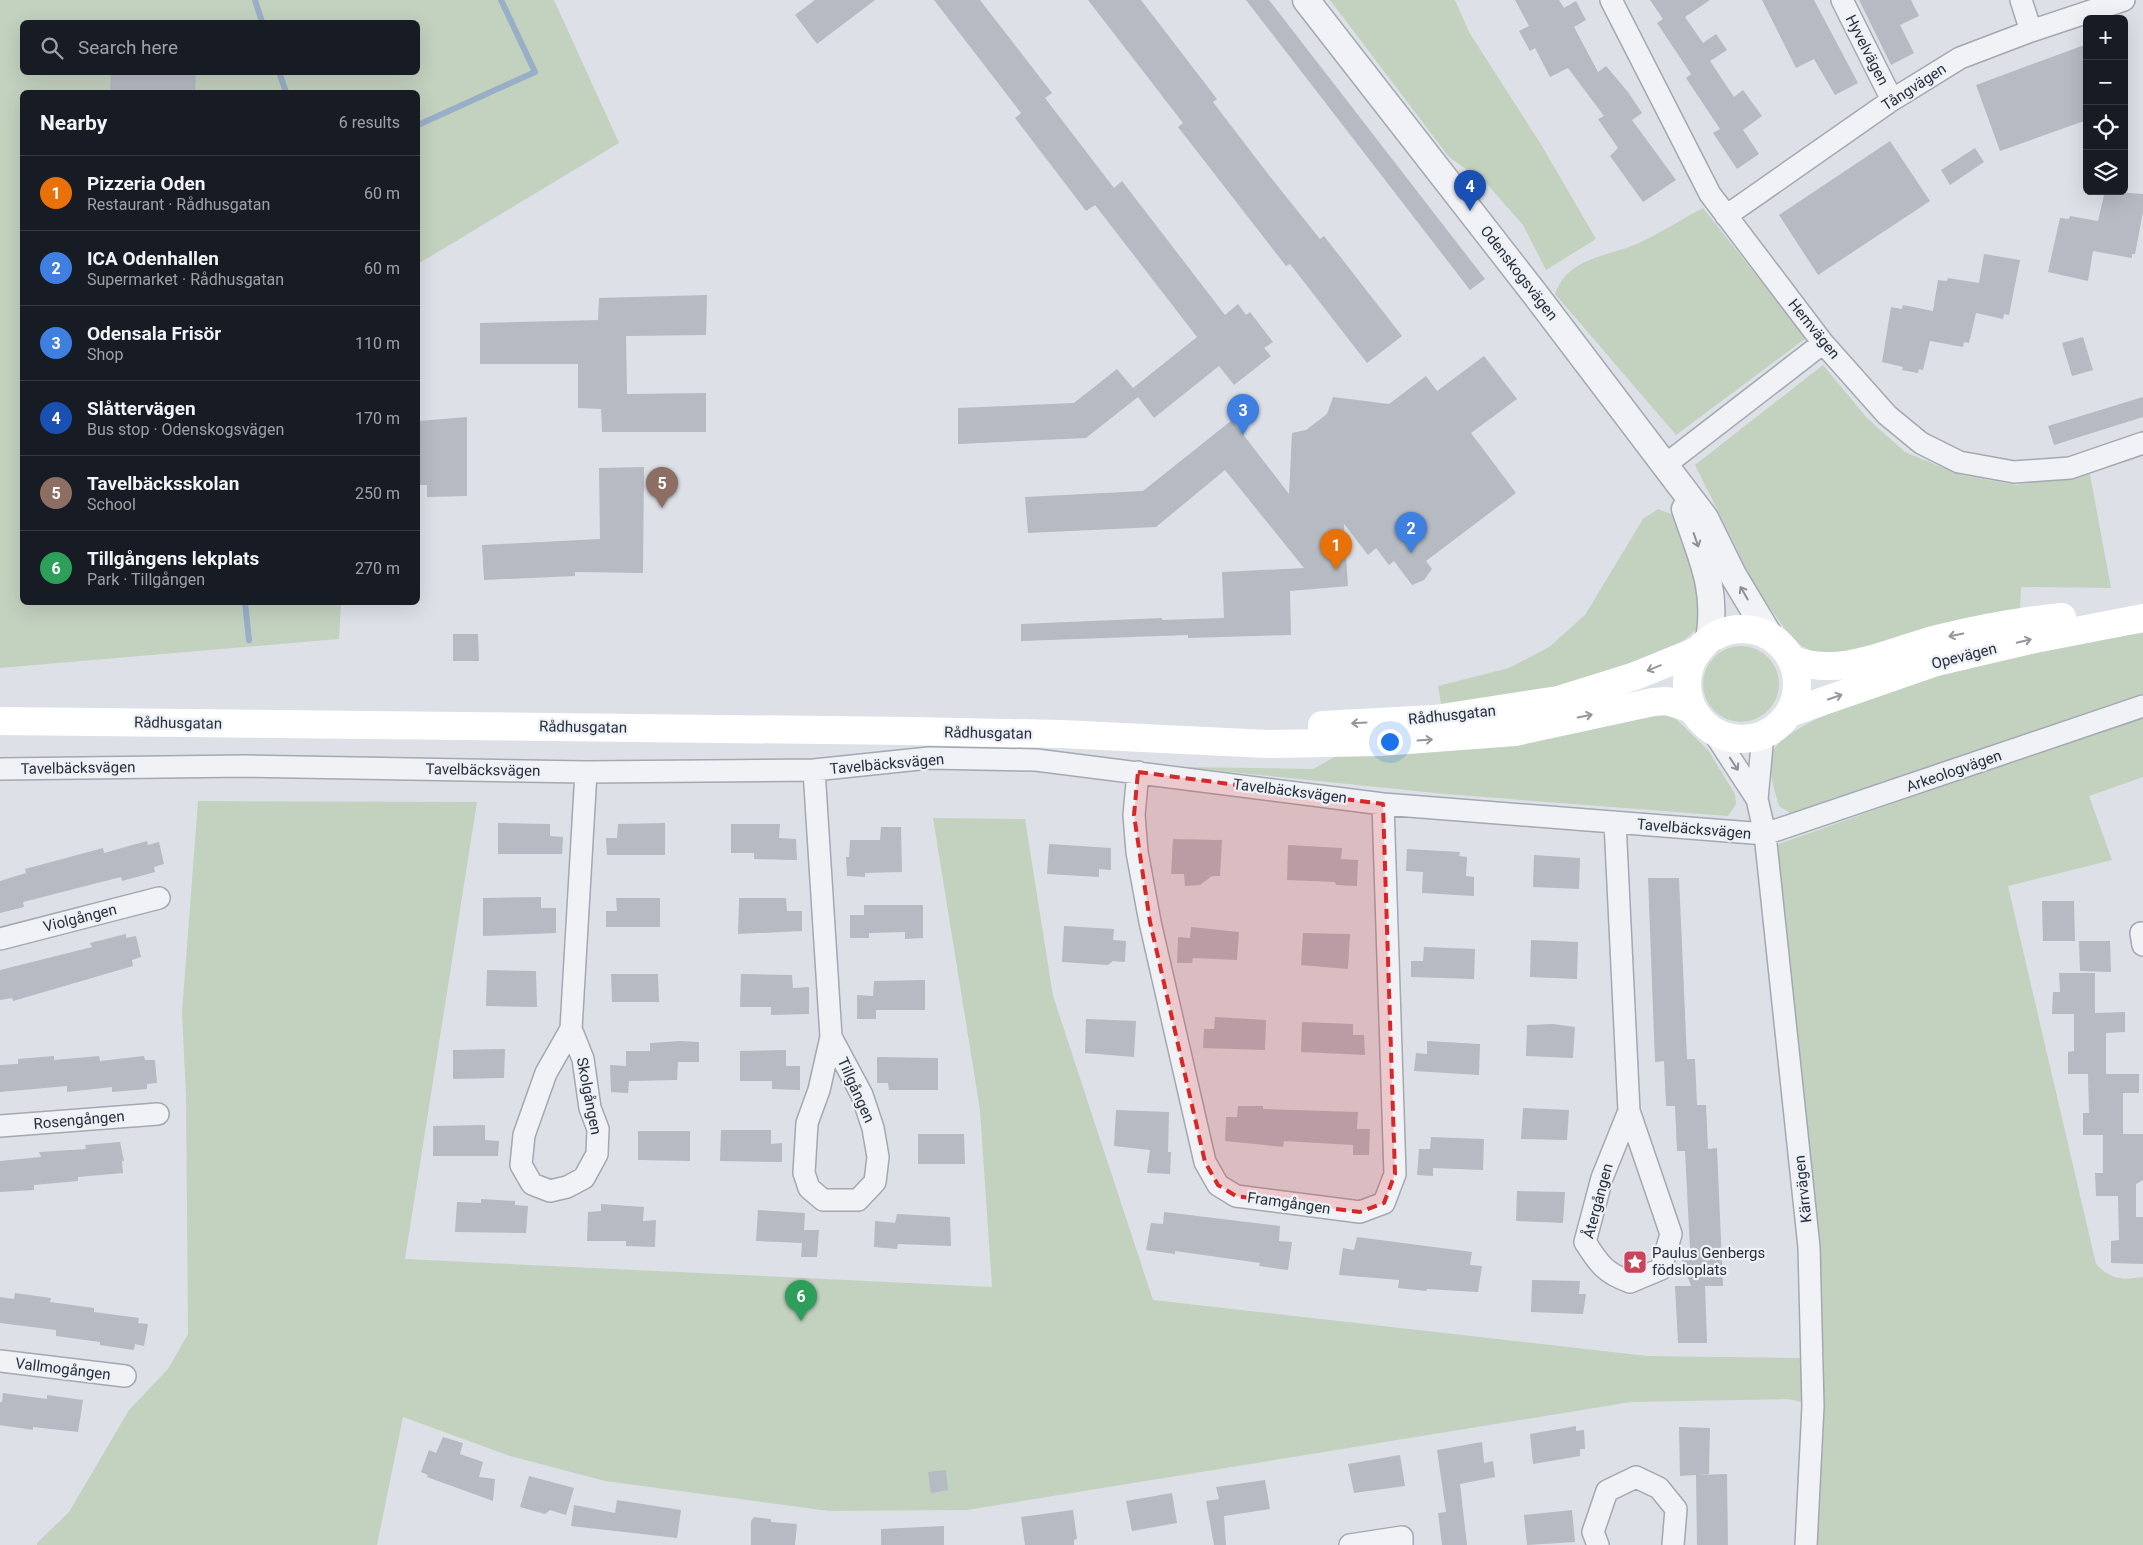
<!DOCTYPE html>
<html lang="en">
<head>
<meta charset="utf-8">
<style>
	body { margin:0; font-family:Roboto,sans-serif; background:#20242c; color:#f1f3f6 }
	.controls { position:absolute; right:15px; top:15px; display:grid; overflow:hidden; border-radius:8px; box-shadow:0 5px 20px #0002 }
	.controls button { width:45px; height:45px; display:grid; place-items:center; padding:0; border:0; border-bottom:1px solid #363941; background:#171b24; color:#f1f3f6; font:25px sans-serif }
	.you { position:absolute; left:1389px; top:741px; width:18px; height:18px; margin:-12px; border:4px solid #fff; border-radius:50%; background:#1a73e8; box-shadow:0 0 0 8px #1a73e833 }
	.badge { display:grid; place-items:center; width:32px; height:32px; border-radius:50%; background:#cb4459; color:#fff; font-size:16px; font-weight:700 }
	.pin { position:absolute; translate:-50% -41px; filter:drop-shadow(0 1px 2px #0008) }
	.pin::after { content:''; position:absolute; top:26px; width:18px; height:15px; background:inherit; clip-path:polygon(0 0,100% 0,50% 100%) }
	.list { margin:0; padding:0; list-style:none }
	h2 { display:flex; justify-content:space-between; align-items:center; height:65px; margin:0; padding:0 20px; font-size:21px }
	h2 small { font-size:16px; font-weight:400; color:#9ea1a6 }
	.list li { display:grid; grid-template-columns:32px 1fr auto; gap:15px; align-items:center; box-sizing:border-box; height:75px; padding:0 20px; border-top:1px solid #363941 }
	.list b { display:block; font-size:19px; white-space:nowrap }
	.list p { margin:0; font-size:16px; white-space:nowrap; color:#9ea1a6 }
	.list em { font-size:16px; font-style:normal; color:#9ea1a6 }
	.icon { flex:none; width:28px; height:28px; fill:none; stroke:currentColor; stroke-width:2; stroke-linecap:round; stroke-linejoin:round }
	.map { position:relative; flex:none; width:2143px; height:1545px; overflow:hidden }
	.search { position:absolute; background:#171b24; box-shadow:0 5px 20px #0002; left:20px; top:20px; width:400px; height:55px; display:flex; align-items:center; gap:12px; box-sizing:border-box; padding:0 18px; border-radius:8px; color:#9ea1a6; font-size:19px }
	.panel { position:absolute; background:#171b24; box-shadow:0 5px 20px #0002; left:20px; top:90px; width:400px; height:515px; border-radius:8px }
	.map>svg:first-child { display:block }
</style>
</head>
<body>
<div class="map">
<svg width="2143" height="1545" viewBox="0 0 2143 1545">
	<rect width="100%" height="100%" fill="#dde1e7"/>
	<!-- green -->
	<path fill="#c3d1bf" fill-rule="evenodd" d="M0,0H554L619,143L418,264V92H22V602L341,603L339,639L0,668ZM22,22H418V72H22Z
		M1330,0H1455L1469,32L1542,146L1596,239L1546,270L1523,225L1486,183L1449,157Z
		M1703,208L1806,338L1676,435L1555,294C1568,256 1610,257 1641,242C1662,232 1682,219 1703,208Z
		M1823,365L1867,418L1905,452L1961,475L2017,485L2089,469L2111,588L2021,587L2020,614L1845,653L1817,654L1800,645L1784,628L1751,581L1736,547L1695,465Z
		M1658,509L1674,515L1704,598L1696,630L1676,647L1547,692L1442,710L1438,686L1509,668L1549,647L1585,615L1643,519Z
		M2143,633V694L1795,816L1779,806C1775,790 1767,772 1772,754C1783,715 1977,661 2019,651C2059,641 2102,639 2143,633Z
		M1703 684a38 38 0 1 1 76 0a38 38 0 1 1-76 0Z
		M1651,713L1674,717L1708,750L1735,794L1736,804L1728,816L1445,794L1182,767L1313,769L1340,754L1507,745L1586,731Z
		M2143,715V777L2089,796L2112,860L2008,886L2096,1264C2111,1280 2122,1280 2143,1277V1545H1813L1824,1360L1816,1242L1773,846Z
		M198,801L477,802L405,1259L992,1287L980,1110L933,818L1025,819L1053,996L1153,1300L1647,1356L1807,1358L1808,1403L1787,1399L1631,1402L967,1510L829,1511L605,1481L510,1456L403,1417L377,1545H37V1543L69,1512L129,1410L168,1369L188,1334L186,1096L182,1012Z"/>
	<g fill="none" stroke-linecap="round" stroke-linejoin="round">
		<!-- stream -->
		<path stroke="#99afc7" stroke-width="6" d="M255,0L262,22
			M279,72L286,92
			M418,125L535,72L501,0
			M245,602L249,640"/>
	</g>
	<!-- building -->
	<path fill="#b5bac3" d="M815,0H875L817,44L795,15Z
		M934,0H980L1052,93L1045,98L1114,188L1122,181L1225,315L1238,304L1246,315L1250,312L1273,342L1264,348L1271,356L1234,385L1219,366L1154,418L1138,397L1086,438L958,444V408L1074,403L1117,369L1133,388L1197,337L1095,205L1086,211L1015,118L1021,113Z
		M1088,0H1141L1217,99L1213,102L1268,174L1320,239L1324,236L1402,336L1367,363L1290,264L1286,266L1178,127L1183,123Z
		M1246,0H1269L1485,279L1470,290Z
		M1515,0H1559L1564,8L1576,1L1586,20L1574,27L1598,72L1606,66L1628,92L1642,113L1632,120L1676,180L1643,202L1610,156L1618,148L1598,119L1604,116L1568,68L1550,77L1535,48L1530,51L1519,31L1529,26Z
		M1650,0H1710L1685,17L1703,43L1716,34L1727,50L1710,61L1734,97L1743,90L1762,116L1743,130L1759,154L1737,169L1713,133L1720,129L1686,78L1691,74L1657,23L1663,19Z
		M1762,0H1814L1858,83L1835,95L1814,59L1796,68Z
		M1859,0H1911L1919,16L1900,25L1914,53L1891,65Z
		M2087,44V120L2000,151L1976,85Z
		M111,72H196L195,92H110Z
		M1890,141L1930,201L1818,275L1779,215Z
		M1975,148L1984,162L1950,185L1941,170Z
		M2105,191L2143,194V212L2135,254H2132V258L2093,251L2088,281L2048,272L2060,218L2069,219L2070,216L2098,221Z
		M1984,254L2020,260L2009,315L2004,314L2003,319L1976,313L1969,343L1964,342L1963,347L1930,341L1923,370L1919,369L1918,373L1902,370L1903,367L1882,362L1891,307L1902,309L1903,305L1933,311L1938,280L1947,281L1948,278L1979,283Z
		M707,295L706,335L626,336L627,394L706,393V432H602L601,409L578,408V364H480V323L598,320L599,298Z
		M2083,337L2093,370L2072,376L2062,343Z
		M1484,356L1517,399L1471,433L1516,493L1426,561L1432,569L1424,580L1412,585L1394,561L1389,565L1376,548L1368,555L1344,524L1348,586L1290,591L1291,635L1188,638V635L1021,641V624L1162,618V620L1224,618L1222,572L1304,568L1225,470L1156,527L1028,533L1025,497L1143,491L1232,420L1289,494L1292,433L1306,430L1327,414L1333,397L1389,404L1426,376L1437,391Z
		M2143,397V417L2054,445L2048,426Z
		M467,417V496L427,497V485H418V421Z
		M644,467L643,573L575,572V576L484,580L482,545L600,539L599,468Z
		M453,634H478L479,661H453Z
		M498,823L550,824V836L563,837L562,854H498Z
		M665,823V855H607L606,838H617L618,824Z
		M731,824H780L779,838L796,839L797,860L754,859V853H731Z
		M881,827H901L902,872L865,873V877L847,876L846,857H849L850,840H880Z
		M1173,839L1222,840L1220,876H1212L1200,885L1185,886L1184,874H1171Z
		M147,841L148,845L159,842L164,864L154,867L155,872L122,881L121,877L23,902L24,907L0,913V881L26,873L25,869L103,848L104,853Z
		M1049,844L1111,848V870L1099,869V877L1047,874Z
		M1288,845L1342,848L1341,859L1358,860L1357,886L1336,885L1335,882L1287,880Z
		M1407,849L1460,852L1459,856L1467,857L1466,876L1474,877V896L1422,893L1423,872L1406,871Z
		M1534,855L1580,858L1579,889L1533,887Z
		M1648,878H1679L1687,1059H1695L1697,1105H1706L1708,1149L1717,1148L1723,1286H1705L1707,1343H1678L1675,1286H1691L1682,1260L1685,1249H1690L1685,1151H1677L1675,1106H1666L1664,1061L1655,1062Z
		M541,897V908H556V933L483,936V898Z
		M616,898H660V927H606V911H617Z
		M739,898H786L787,911H802V931L738,934Z
		M2042,901H2074L2075,941H2043Z
		M864,905H923V938L905,939V932L869,933V938H850V915H864Z
		M1064,926L1114,929L1113,940L1126,941L1125,962L1113,961L1108,965L1062,962Z
		M1191,927L1239,932L1237,960L1193,958L1192,963H1177L1178,937L1190,938Z
		M1303,933L1350,934L1348,969L1301,965Z
		M126,934V938L136,936L141,957L132,960L133,966L13,1001L12,998L0,1000V970L92,947L90,943Z
		M1531,940L1578,942L1577,979L1530,977Z
		M2079,941H2110L2111,972L2080,971Z
		M1424,947L1475,949L1474,979L1411,977V961H1423Z
		M487,970L536,971L537,1007L486,1006Z
		M2059,973H2095V1013L2125,1012V1032L2106,1033V1074H2139V1093H2123V1134H2143V1180L2136,1184V1217H2143V1264L2111,1263V1241L2119,1240L2118,1196H2096L2095,1173H2103V1135H2083V1113H2089L2088,1074H2068V1052L2074,1051V1014H2052L2053,992H2060Z
		M611,974H658L659,1002H612Z
		M741,974L792,975L793,988L809,987V1014L771,1015V1007H740Z
		M925,980V1010H876V1019H857V995L873,996L874,981Z
		M1215,1017L1266,1020L1265,1050L1203,1048L1204,1029H1214Z
		M1086,1019L1136,1021L1134,1057L1085,1053Z
		M1302,1022L1353,1024V1035H1364L1365,1055L1301,1052Z
		M1553,1024L1575,1027L1573,1058L1526,1056L1527,1025Z
		M680,1041L699,1042V1062H678L677,1080L629,1081L628,1093L611,1092L610,1065L626,1066V1051H650V1043Z
		M1427,1041L1480,1044L1479,1075L1414,1071L1416,1053L1427,1054Z
		M505,1049L504,1078L453,1079V1050Z
		M786,1050V1066H800V1090L772,1089V1081H740V1051Z
		M54,1056V1060L99,1056L100,1061L144,1056L145,1060H155L157,1083L147,1084V1089L112,1092V1087L67,1092V1086L0,1092V1065L18,1064V1059Z
		M877,1057L938,1058V1090H889L888,1083H877Z
		M1238,1106H1263V1109L1358,1112L1357,1129H1370L1369,1155H1353V1145L1284,1141L1283,1147L1225,1141L1226,1117H1237Z
		M1523,1108L1569,1110L1567,1140L1521,1139Z
		M1116,1110L1169,1112L1168,1152H1171L1170,1174L1147,1173L1150,1150L1114,1146Z
		M485,1125V1140L499,1141L498,1156H433V1126Z
		M721,1130H771V1144L782,1143V1162L720,1161Z
		M638,1131H690V1161L638,1160Z
		M918,1134H964L965,1164H918Z
		M1431,1137L1484,1139L1483,1170L1433,1168V1176L1417,1175L1419,1149H1430Z
		M120,1142L124,1161H122L123,1173L78,1177V1181L34,1185V1190L0,1192V1161L41,1157L39,1152L86,1149L85,1145Z
		M1517,1191L1565,1192L1563,1223L1516,1221Z
		M481,1199L515,1201V1205L528,1206L526,1233L455,1232L457,1202L481,1203Z
		M601,1204L644,1207L643,1221L656,1220L655,1247L626,1246V1241H587L588,1212L601,1211Z
		M758,1210L805,1213L804,1230H819L817,1257H801L802,1243L756,1241Z
		M1164,1212L1280,1226L1279,1241L1292,1242L1288,1270L1259,1266L1260,1263L1175,1251V1254L1146,1250L1151,1223L1163,1224Z
		M897,1214L950,1217L951,1246L898,1244L897,1249L874,1247L875,1221L895,1223Z
		M1357,1237L1472,1252L1470,1265L1482,1266L1478,1292L1427,1289L1426,1291L1398,1288L1399,1280L1339,1275L1343,1248L1354,1250Z
		M1532,1280L1580,1281L1579,1294H1586L1583,1314L1531,1312Z
		M15,1293L51,1298L50,1302L94,1308V1312L139,1318L138,1323L148,1324L144,1346L135,1344L134,1350L100,1345V1342L56,1336V1330L0,1323V1297L14,1299Z
		M3,1393L47,1399V1395L83,1400L78,1432L33,1427V1430L0,1425V1402H2Z
		M1576,1426V1431L1584,1430L1585,1449H1580V1456L1533,1464L1530,1434Z
		M1679,1427L1710,1428L1709,1474L1697,1475L1727,1474L1728,1545H1697L1696,1475L1680,1476Z
		M443,1437L463,1443L460,1454L483,1462L479,1477L495,1479L493,1501L427,1477L428,1475L421,1472L429,1450L436,1453Z
		M1482,1442L1484,1463L1493,1461L1495,1477L1460,1484L1467,1545H1442L1438,1513L1446,1512L1437,1450Z
		M1400,1455L1405,1486L1354,1493L1348,1464Z
		M946,1470L948,1490L931,1493L928,1472Z
		M529,1476L574,1488L566,1515L550,1510L545,1514L520,1507Z
		M1265,1480L1270,1509L1224,1516L1226,1545H1214L1206,1501L1219,1499L1216,1487Z
		M1172,1493L1177,1523L1132,1531L1126,1501Z
		M617,1500L681,1510L677,1538L571,1526L574,1505L615,1513Z
		M1073,1510L1077,1539L1074,1540V1545H1025L1021,1517Z
		M1572,1510L1575,1542L1527,1545L1524,1515Z
		M754,1517L771,1519V1522L797,1524L795,1545H751V1521Z
		M944,1526V1545H881V1529Z"/>
	<g fill="none" stroke-linecap="round" stroke-linejoin="round">
		<!-- minor casing -->
		<g stroke="#a3a8b1" stroke-width="24">
			<path id="minor" d="M1611,0L1710,194L1823,343L1887,415L1921,443L1959,462L2014,472L2070,468L2143,443
				M1842,0L1892,100
				M2021,0L2031,31
				M1726,216L1892,100L1960,58L2031,31L2124,0
				M1665,465L1823,343
				M1712,730L1757,799
				M1763,735L1757,799L1765,834L1809,1247L1813,1406L1806,1545
				M0,769L245,766L586,772L814,770L929,758L1036,760L1383,804L1765,834L2143,706
				M814,770L831,1037L819,1090L807,1123L804,1173L809,1188L823,1200H858L875,1182L878,1157L873,1128L862,1095L831,1037
				M1138,772L1134,815L1137,852L1150,922L1205,1162L1218,1185L1236,1196L1360,1212L1384,1203L1395,1174L1383,804
				M1615,822L1629,1111L1602,1178L1585,1242C1599,1264 1605,1273 1630,1282L1661,1269L1671,1234L1629,1111
				M2143,933H2141L2143,945
				M0,939L159,898
				M571,1029L583,1059L590,1108L598,1129L597,1154L584,1178L567,1187L550,1191L532,1184L521,1165L524,1135L546,1073L571,1029L586,772
				M0,1126L158,1114
				M0,1361L125,1376
				M1350,1545L1402,1537V1545
				M1598,1545L1593,1532L1607,1491L1636,1477L1659,1488L1676,1509L1673,1545"/>
		</g>
		<!-- tertiary casing -->
		<g stroke="#a3a8b1" stroke-width="29">
			<path id="tertiary" d="M1306,0L1535,294L1705,518L1733,575L1769,635
				M1685,509C1701,557 1718,588 1709,640"/>
		</g>
		<!-- minor -->
		<use href="#minor" stroke="#f0f2f5" stroke-width="21"/>
		<!-- tertiary -->
		<use href="#tertiary" stroke="#f0f2f5" stroke-width="26"/>
		<!-- secondary -->
		<path stroke="#fff" stroke-width="28" d="M1687 684a55 55 0 1 1 110 0a55 55 0 1 1-110 0Z
			M1792,660C1842,678 1888,652 1937,639C1978,629 2020,621 2062,617
			M1789,713L1936,662L2035,639L2143,618
			M0,721L910,731L1061,734L1267,744L1381,742L1515,732L1653,702L1667,701L1693,709
			M1322,725L1435,719L1558,700L1635,676L1699,650"/>
	</g>
	<!-- one-way arrows -->
	<defs><path id="oneway-shaft" d="M-6 0H5M1.5-3L5.5 0L1.5 3" fill="none" stroke-width="1.6" stroke-linecap="round" stroke-linejoin="round" transform="scale(1.25)"/></defs>
	<g stroke="#8c9099">
		<use href="#oneway-shaft" transform="translate(1696 540) rotate(71)"/>
		<use href="#oneway-shaft" transform="translate(1744 593) rotate(-120)"/>
		<use href="#oneway-shaft" transform="translate(1734 764) rotate(57)"/>
	</g>
	<g stroke="#93979e">
		<use href="#oneway-shaft" transform="translate(1956 635) rotate(168)"/>
		<use href="#oneway-shaft" transform="translate(2024 641) rotate(-13)"/>
		<use href="#oneway-shaft" transform="translate(1654 668) rotate(158)"/>
		<use href="#oneway-shaft" transform="translate(1835 697) rotate(-19)"/>
		<use href="#oneway-shaft" transform="translate(1585 716) rotate(-12)"/>
		<use href="#oneway-shaft" transform="translate(1359 723) rotate(177)"/>
		<use href="#oneway-shaft" transform="translate(1425 740) rotate(-4)"/>
	</g>
	<!-- marked area -->
	<path fill="#d62828" fill-opacity="0.2" stroke="#d62828" stroke-width="4" stroke-dasharray="10 6" stroke-linejoin="round" d="M1138,772L1383,804L1395,1174L1384,1203L1360,1212L1319,1207L1236,1196L1218,1185L1205,1162L1150,922L1134,815Z"/>
	<!-- icons -->
	<defs>
		<g id="sight-square" transform="scale(1.25)"><rect x="-9" y="-9" width="18" height="18" rx="4" fill="#cb4459" stroke="#edf0f5"/><path d="M0-6L1.8-2.2L6-1.7L2.9 1.2L3.7 5.4L0 3.3L-3.7 5.4L-2.9 1.2L-6-1.7L-1.8-2.2Z" fill="#fff"/></g>
	</defs>
	<g fill-rule="evenodd">
		<use href="#sight-square" x="1635" y="1262"/>
	</g>
	<g text-anchor="middle" dominant-baseline="central" stroke-width="4.5" stroke-linejoin="round" paint-order="stroke">
		<!-- street labels -->
		<g font-size="15" fill="#272f3d" stroke="#edf0f5">
			<text transform="translate(1867 50) rotate(63)">Hyvelvägen</text>
			<text transform="translate(1914 87) rotate(-33)">Tångvägen</text>
			<text transform="translate(1519 273) rotate(52)">Odenskogsvägen</text>
			<text transform="translate(1814 329) rotate(51)">Hemvägen</text>
			<text transform="translate(1964 656) rotate(-14)">Opevägen</text>
			<text transform="translate(1452 715) rotate(-6)">Rådhusgatan</text>
			<text transform="translate(178 723) rotate(1)">Rådhusgatan</text>
			<text transform="translate(583 727) rotate(1)">Rådhusgatan</text>
			<text transform="translate(988 733) rotate(1)">Rådhusgatan</text>
			<text transform="translate(887 764) rotate(-5)">Tavelbäcksvägen</text>
			<text transform="translate(78 768) rotate(-1)">Tavelbäcksvägen</text>
			<text transform="translate(483 770) rotate(1)">Tavelbäcksvägen</text>
			<text transform="translate(1954 771) rotate(-19)">Arkeologvägen</text>
			<text transform="translate(1290 791) rotate(7)">Tavelbäcksvägen</text>
			<text transform="translate(1694 829) rotate(5)">Tavelbäcksvägen</text>
			<text transform="translate(80 918) rotate(-14)">Violgången</text>
			<text transform="translate(856 1090) rotate(66)">Tillgången</text>
			<text transform="translate(589 1096) rotate(79)">Skolgången</text>
			<text transform="translate(79 1120) rotate(-5)">Rosengången</text>
			<text transform="translate(1803 1189) rotate(-96)">Kärrvägen</text>
			<text transform="translate(1598 1201) rotate(-75)">Återgången</text>
			<text transform="translate(1289 1203) rotate(8)">Framgången</text>
			<text transform="translate(63 1369) rotate(7)">Vallmogången</text>
		</g>
		<!-- poi labels -->
		<g font-size="15" fill="#272f3d" stroke="#edf0f5" text-anchor="start">
			<text x="1652" y="1253">Paulus Genbergs<tspan x="1652" dy="17">födsloplats</tspan></text>
		</g>
	</g>
</svg>
<div class="controls">
<button>+</button>
<button>−</button>
<button><svg class="icon" aria-label="locate" viewBox="0 0 24 24"><circle cx="12" cy="12" r="6"/><path d="M12 2v4M12 18v4M2 12h4M18 12h4"/></svg></button>
<button><svg class="icon" aria-label="layers" viewBox="0 0 24 24"><path d="M12 4l9 5-9 5-9-5zM3 14l9 5 9-5"/></svg></button>
</div>
<div class="you"></div>
<div class="pin badge" style="left:1336px;top:570px;background:#e8710a">1</div>
<div class="pin badge" style="left:1411px;top:553px;background:#3f7fe0">2</div>
<div class="pin badge" style="left:1243px;top:435px;background:#3f7fe0">3</div>
<div class="pin badge" style="left:1470px;top:211px;background:#1a4fb4">4</div>
<div class="pin badge" style="left:662px;top:508px;background:#8d6e63">5</div>
<div class="pin badge" style="left:801px;top:1321px;background:#2e9e5b">6</div>
<div class="search"><svg class="icon" aria-label="search" viewBox="0 0 24 24"><circle cx="10" cy="10" r="6"/><path d="M15 15l6 6"/></svg>Search here</div>
<section class="panel">
<h2>Nearby<small>6 results</small></h2>
<ul class="list">
<li><span class="badge" style="background:#e8710a">1</span><div><b>Pizzeria Oden</b><p>Restaurant · Rådhusgatan</p></div><em>60 m</em></li>
<li><span class="badge" style="background:#3f7fe0">2</span><div><b>ICA Odenhallen</b><p>Supermarket · Rådhusgatan</p></div><em>60 m</em></li>
<li><span class="badge" style="background:#3f7fe0">3</span><div><b>Odensala Frisör</b><p>Shop</p></div><em>110 m</em></li>
<li><span class="badge" style="background:#1a4fb4">4</span><div><b>Slåttervägen</b><p>Bus stop · Odenskogsvägen</p></div><em>170 m</em></li>
<li><span class="badge" style="background:#8d6e63">5</span><div><b>Tavelbäcksskolan</b><p>School</p></div><em>250 m</em></li>
<li><span class="badge" style="background:#2e9e5b">6</span><div><b>Tillgångens lekplats</b><p>Park · Tillgången</p></div><em>270 m</em></li>
</ul>
</section>
</div>
</body>
</html>
